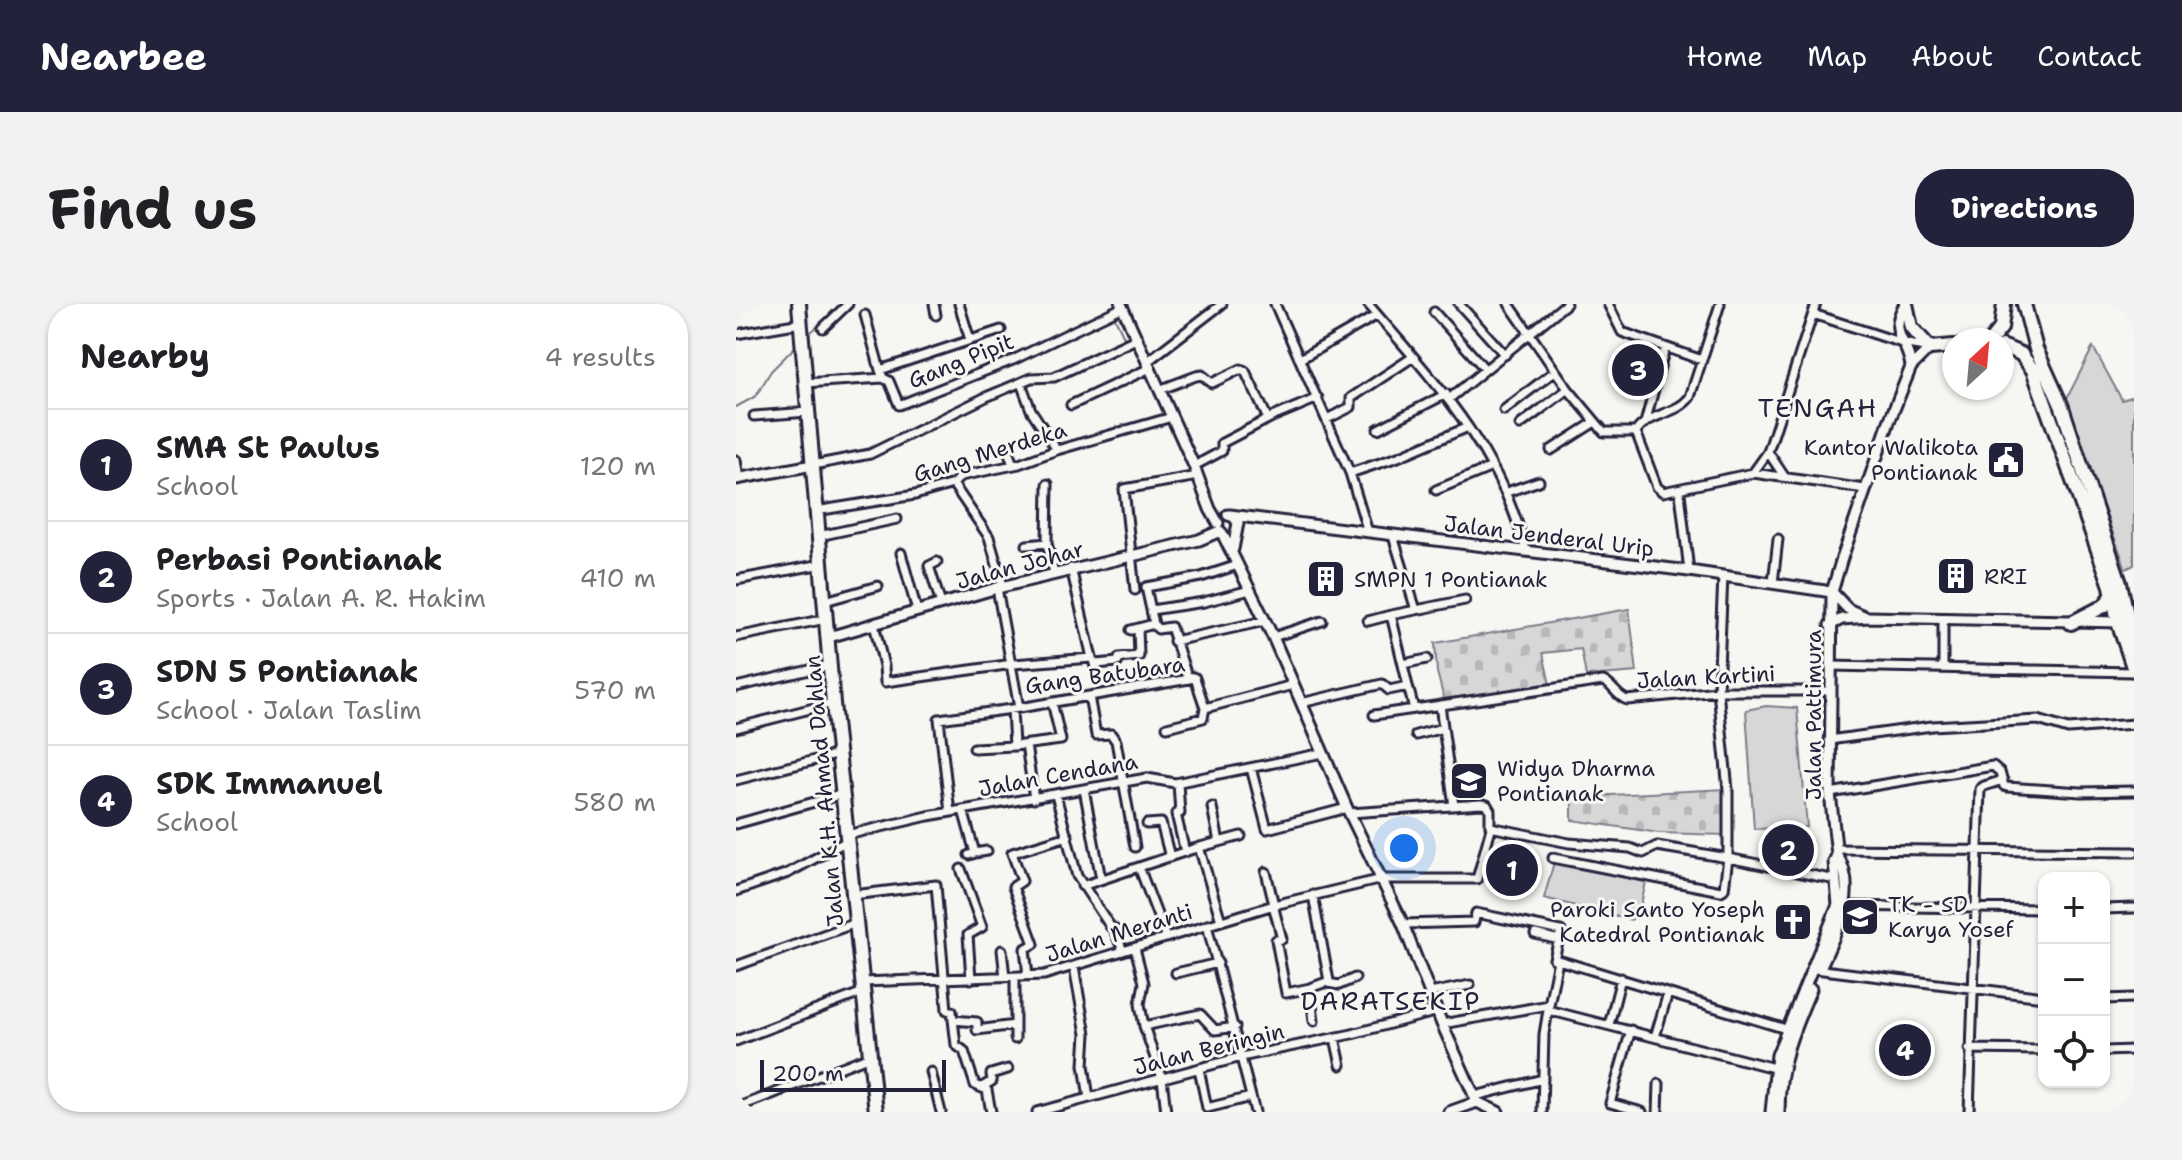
<!DOCTYPE html>
<html lang="en">
<head>
<meta charset="utf-8">
<style>
	body { margin:0; font-family:"Shantell Sans",sans-serif; background:#f2f2f2; color:#202124 }
	.controls { position:absolute; right:24px; bottom:24px; display:grid; overflow:hidden; border-radius:16px; box-shadow:0 2px 6px #0004 }
	.controls button { width:72px; height:72px; display:grid; place-items:center; padding:0; border:0; border-bottom:2px solid #e0e0e0; background:#fff; color:#202124; font:40px sans-serif }
	.compass { position:absolute; left:1206px; top:24px; width:72px; height:72px; border-radius:50%; background:#fff; box-shadow:0 2px 6px #0004; rotate:26deg }
	.scale { position:absolute; left:24px; bottom:20px; width:186px; box-sizing:border-box; padding-left:8px; border:4px solid #22223b; border-top:0; font-size:22px; line-height:28px; white-space:nowrap; color:#22223b; -webkit-text-stroke:6px #f6f6f2; paint-order:stroke }
	.you { position:absolute; left:668px; top:544px; width:28px; height:28px; margin:-20px; border:6px solid #fff; border-radius:50%; background:#1a73e8; box-shadow:0 0 0 12px #1a73e833 }
	.badge { display:grid; place-items:center; width:52px; height:52px; border-radius:50%; background:#22223b; color:#fff; font-size:26px; font-weight:700 }
	.pin { position:absolute; translate:-50% -50%; border:4px solid #fff; box-shadow:0 2px 8px #0006 }
	.list { margin:0; padding:0; list-style:none }
	h2 { display:flex; justify-content:space-between; align-items:center; height:104px; margin:0; padding:0 32px; font-size:34px }
	h2 small { font-size:26px; font-weight:400; color:#757577 }
	.list li { display:grid; grid-template-columns:52px 1fr auto; gap:24px; align-items:center; box-sizing:border-box; height:112px; padding:0 32px; border-top:2px solid #e0e0e0 }
	.list b { display:block; font-size:30px; white-space:nowrap }
	.list p { margin:0; font-size:26px; white-space:nowrap; color:#757577 }
	.list em { font-size:26px; font-style:normal; color:#757577 }
	.icon { flex:none; width:44px; height:44px; fill:none; stroke:currentColor; stroke-width:2; stroke-linecap:round; stroke-linejoin:round }
	.map { position:relative; flex:none; width:1398px; height:808px; overflow:hidden; border-radius:32px }
	header { display:flex; align-items:center; gap:48px; box-sizing:border-box; height:112px; padding:0 40px; background:#22223b; color:#fff }
	header strong { font-size:38px }
	nav { display:flex; gap:44px; margin-inline-start:auto; font-size:28px }
	.intro { display:flex; align-items:center; justify-content:space-between; box-sizing:border-box; height:192px; padding:0 48px }
	h1 { margin:0; font-size:56px }
	.button { padding:20px 36px; border-radius:32px; background:#22223b; color:#fff; font-size:28px; font-weight:700 }
	main { display:flex; gap:48px; padding:0 48px }
	aside { flex:1; background:#fff; border-radius:32px; box-shadow:0 2px 6px #0004 }
	.map>svg:first-child { display:block }
</style>
</head>
<body>
<header>
<strong>Nearbee</strong>
<nav><a>Home</a><a>Map</a><a>About</a><a>Contact</a></nav>
</header>
<div class="intro"><h1>Find us</h1><a class="button">Directions</a></div>
<main>
<aside>
<h2>Nearby<small>4 results</small></h2>
<ul class="list">
<li><span class="badge">1</span><div><b>SMA St Paulus</b><p>School</p></div><em>120 m</em></li>
<li><span class="badge">2</span><div><b>Perbasi Pontianak</b><p>Sports · Jalan A. R. Hakim</p></div><em>410 m</em></li>
<li><span class="badge">3</span><div><b>SDN 5 Pontianak</b><p>School · Jalan Taslim</p></div><em>570 m</em></li>
<li><span class="badge">4</span><div><b>SDK Immanuel</b><p>School</p></div><em>580 m</em></li>
</ul>
</aside>
<div class="map">
<svg width="1398" height="808" viewBox="0 0 1398 808">
	<defs>
		<pattern id="cemetery-stones" width="16" height="16" patternUnits="userSpaceOnUse" patternTransform="scale(2)"><rect width="16" height="16" fill="#d7d7d7"/><path d="M2 7V4a2 2 0 0 1 4 0v3zM10 15v-3a2 2 0 0 1 4 0v3z" fill="#b8b8b9"/></pattern>
	</defs>
	<rect width="100%" height="100%" fill="#f6f6f2"/>
	<filter id="ink" filterUnits="userSpaceOnUse"><feTurbulence type="fractalNoise" baseFrequency=".0125" numOctaves="2"/><feDisplacementMap in="SourceGraphic" scale="16" xChannelSelector="R" yChannelSelector="G"/><feConvolveMatrix kernelMatrix="1 2 1 2 8 2 1 2 1" color-interpolation-filters="sRGB"/></filter>
	<g filter="url(#ink)">
		<!-- green -->
		<path fill="#d7d7d7" stroke="#7c7c89" stroke-width="2" d="M1357,43L1386,96L1398,92V261L1390,265L1329,98Z
			M1030,402L1061,404L1071,523L1018,525L1010,406Z
			M1033,529L1076,538L1072,564L1028,555Z
			M818,558L910,578L903,609L895,616L808,594Z"/>
		<!-- cemetery -->
		<path fill="url(#cemetery-stones)" stroke="#7c7c89" stroke-width="2" d="M893,305L901,368L850,372L845,345L807,349L814,381L708,395L701,368L699,339Z
			M989,485L990,531L923,529L836,516V493Z"/>
		<g fill="none" stroke-linecap="round" stroke-linejoin="round">
			<!-- stream -->
			<path stroke="#757583" stroke-width="2" d="M378,12L389,35
				M70,32L99,8
				M0,103L20,92L35,67L60,42"/>
			<!-- minor casing -->
			<g stroke="#22223b" stroke-width="13">
				<path id="minor" d="M198,0L200,11
					M223,0L234,36
					M539,0L614,169L632,228
					M632,0C698,77 764,146 790,247
					M723,0L769,51
					M773,0L832,85L868,128H900L921,183L927,188L1017,169L1129,185
					M872,0L886,28L966,56
					M698,8L749,65
					M1077,10L1166,39L1194,44
					M129,11L144,66L147,74L153,77L163,101L277,56L387,3
					M87,24L112,0
					M0,30L65,19
					M564,55L641,11
					M412,57L486,0
					M144,66L265,26
					M69,79L147,74
					M285,79L295,106L321,146
					M423,86L460,72L466,71L476,79L505,65L509,67L532,115
					M713,95L830,0
					M335,101L414,64
					M768,106L819,67
					M18,112L72,108
					M591,115L615,103V94L677,53
					M909,119L929,44
					M784,121L832,85
					M642,125L710,90
					M900,128C911,109 941,111 954,93L984,0
					M270,141L277,161
					M815,146L859,118
					M1032,148L1048,172
					M0,156L3,175
					M77,161L134,150L250,93L295,74L318,73L402,34
					M458,162L486,147V139L536,113L582,94
					M614,169L662,153L732,123
					M1017,169L1032,148L1080,0
					M217,180L253,233L267,282
					M700,186L756,163
					M941,186L944,189L953,267
					M771,188L803,177
					M80,207L179,191L217,180L225,172L283,160L321,146L436,113
					M83,232L161,215
					M657,232L680,306L655,311L672,382
					M311,239L312,180
					M291,241L311,239L318,269
					M165,249L181,307
					M201,258L193,262L205,300
					M987,272L982,387L992,486V554L1100,576
					M0,276L86,260
					M1037,279L1042,235
					M261,284L283,404L459,374L469,404L557,381
					M399,286L388,185L462,172
					M89,297L142,282
					M415,306L468,298L514,286
					M680,306L729,296
					M1207,315V364
					M632,317L655,311
					M138,320L148,362L149,378L277,360L356,354L335,264
					M418,321L422,325L435,323L451,372L457,373
					M395,326L418,320L410,283L465,273L502,261
					M0,333L90,315
					M537,333L586,317
					M438,337L529,317
					M357,356L361,370
					M360,360L382,358L383,354L403,352L402,325
					M667,360L691,355
					M1094,362L1398,368
					M0,383L95,361
					M353,392L360,431L375,430L380,437L399,543
					M565,399L646,380L653,386L672,382L678,405
					M704,401L718,502
					M638,411L867,377C877,381 880,392 891,396L982,387H1094
					M431,423L467,414L469,404
					M0,424L97,399
					M680,431L707,424
					M1093,436L1196,422L1302,416L1332,425L1398,420
					M290,441L298,495
					M278,442L325,436L316,398
					M238,444L278,442L276,405
					M515,464L531,525L611,504
					M0,476L103,450
					M442,479L444,509L440,510L449,548
					M348,485L365,575
					M1094,489L1257,462L1264,468L1268,482L1271,483L1345,488L1398,487
					M320,491L341,572L374,622L378,625L387,647
					M476,503L483,538
					M227,506L239,549L233,551
					M214,508L203,415L283,404
					M614,509L745,500L751,501L754,506V522L759,524L833,539L894,544L907,549L921,542L992,554L988,585L985,587L817,554
					M0,520L107,490
					M411,520L425,519L434,553
					M111,531L192,512L411,474L439,479L587,449
					M463,543L485,617
					M1100,545L1398,548
					M239,549L251,547
					M403,563L430,634
					M225,565L246,623L232,631L235,675
					M530,568L538,601
					M346,582L457,545L505,532
					M0,587L52,569L111,537
					M117,591L200,581L211,706L216,707L220,741L228,747L239,781L251,786L255,808
					M577,591L593,677L574,684L578,717
					M537,601L546,635L540,636L550,689L574,684
					M1106,602L1308,605
					M1368,605L1398,604
					M667,620L738,618L740,609L825,627L818,655
					M471,621L519,808
					M799,630L823,636
					M399,644L408,679L404,700L408,722L426,774L430,808
					M266,646L269,673
					M0,662L120,619
					M338,663L350,730L348,761L353,794
					M1079,665L1308,693
					M440,669L482,659
					M292,672L289,645L298,640L277,583L286,577L276,549L332,532
					M126,678L308,671L538,601L646,575H741L755,524
					M592,679L603,681L619,674
					M694,689L734,681
					M1368,695L1398,694
					M812,706L822,656L1050,725
					M217,716L241,718V726L279,721
					M706,720L813,701
					M873,721L885,674
					M408,722L464,710L479,726L499,723
					M895,726L874,799L906,808
					M919,733L932,689
					M599,734L605,761
					M279,735V673
					M0,737L127,688
					M1233,745L1308,746
					M1368,747L1398,746
					M463,765L471,804L515,793
					M195,768L205,808
					M246,783L256,777L255,770L272,765
					M739,792L807,775
					M0,804L134,752
					M301,808L505,753L616,730L702,707
					M806,808L808,730L812,706L1038,764
					M922,808L923,780
					M1233,808L1244,485L1248,482L1267,476"/>
			</g>
			<!-- tertiary casing -->
			<g stroke="#22223b" stroke-width="15">
				<path id="tertiary" d="M385,0L458,162L474,205L482,219
					M1169,0C1151,31 1172,35 1175,63
					M0,175L77,161
					M492,211L498,213L502,219L497,245
					M494,211L953,267L1096,288
					M486,229L537,333L611,504L667,620L706,720L741,798
					M1096,288L1112,305L1128,312
					M1094,321L1106,315L1132,313L1385,318
					M93,333L261,284L463,236L484,227
					M1084,664C1099,630 1124,588 1101,551
					M741,798L762,808
					M713,808L741,798
					M1035,808L1041,751L1102,601L1098,558L1101,551L1094,489L1096,288L1106,254L1153,118L1175,63L1194,44
					M1043,808C1043,760 1056,729 1075,685"/>
			</g>
			<!-- primary casing -->
			<g stroke="#22223b" stroke-width="18">
				<path id="primary" d="M63,0L97,399L140,808"/>
			</g>
			<!-- trunk casing -->
			<g stroke="#22223b" stroke-width="18">
				<path id="trunk" d="M1170,0L1175,23L1194,44L1218,42
					M1288,0L1300,45L1326,103L1384,279L1398,342
					M1255,36L1265,24L1268,0
					M1266,42L1285,50L1297,66L1375,282L1382,318L1398,366
					M1335,319L1368,302L1376,292"/>
			</g>
			<!-- minor -->
			<use href="#minor" stroke="#f6f6f2" stroke-width="7"/>
			<!-- tertiary -->
			<use href="#tertiary" stroke="#f6f6f2" stroke-width="9"/>
			<!-- primary -->
			<use href="#primary" stroke="#f6f6f2" stroke-width="12"/>
			<!-- trunk -->
			<use href="#trunk" stroke="#f6f6f2" stroke-width="12"/>
		</g>
	</g>
	<!-- icons -->
	<defs>
		<g id="civic-square" transform="scale(2)"><rect x="-9" y="-9" width="18" height="18" rx="4" fill="#22223b" stroke="#f6f6f2"/><path d="M-.6-6.5H3V-4.5H.6V-3L4-1V1h2V6H-6V1h2V-1L-.6-3ZM-1.2 2.5V6h2.4V2.5Z" fill="#fff"/></g>
		<g id="building-square" transform="scale(2)"><rect x="-9" y="-9" width="18" height="18" rx="4" fill="#22223b" stroke="#f6f6f2"/><path d="M-4-6H4V6H1V3H-1V6H-4ZM-2.5-4.3h1.7v1.8h-1.7ZM.8-4.3h1.7v1.8H.8ZM-2.5-1h1.7V.8h-1.7ZM.8-1h1.7V.8H.8Z" fill="#fff"/></g>
		<g id="university-square" transform="scale(2)"><rect x="-9" y="-9" width="18" height="18" rx="4" fill="#22223b" stroke="#f6f6f2"/><path d="M0-5L7-2L0 1L-7-2ZM-4 1L0 2.5L4 1V4Q0 6-4 4Z" fill="#fff"/></g>
		<g id="school-square" transform="scale(2)"><rect x="-9" y="-9" width="18" height="18" rx="4" fill="#22223b" stroke="#f6f6f2"/><path d="M0-5L7-2L0 1L-7-2ZM-4 1L0 2.5L4 1V4Q0 6-4 4Z" fill="#fff"/></g>
		<g id="church-square" transform="scale(2)"><rect x="-9" y="-9" width="18" height="18" rx="4" fill="#22223b" stroke="#f6f6f2"/><path d="M-1.2-6h2.4v3.5h3.3v2.4h-3.3V6h-2.4V-.1h-3.3v-2.4h3.3Z" fill="#fff"/></g>
	</defs>
	<g fill-rule="evenodd">
		<use href="#civic-square" x="1270" y="156"/>
		<use href="#building-square" x="1220" y="272"/>
		<use href="#building-square" x="590" y="275"/>
		<use href="#university-square" x="733" y="477"/>
		<use href="#school-square" x="1124" y="613"/>
		<use href="#church-square" x="1057" y="618"/>
	</g>
	<g text-anchor="middle" dominant-baseline="central" stroke-width="6" stroke-linejoin="round" paint-order="stroke">
		<!-- street labels -->
		<g font-size="22" fill="#22223b" stroke="#f6f6f2">
			<text transform="translate(225 57) rotate(-22)">Gang Pipit</text>
			<text transform="translate(254 148) rotate(-17)">Gang Merdeka</text>
			<text transform="translate(813 232) rotate(7)">Jalan Jenderal Urip</text>
			<text transform="translate(284 261) rotate(-15)">Jalan Johar</text>
			<text transform="translate(369 371) rotate(-8)">Gang Batubara</text>
			<text transform="translate(970 373) rotate(-3)">Jalan Kartini</text>
			<text transform="translate(1077 411) rotate(-90)">Jalan Pattimura</text>
			<text transform="translate(322 471) rotate(-10)">Jalan Cendana</text>
			<text transform="translate(88 487) rotate(-95)">Jalan K.H. Ahmad Dahlan</text>
			<text transform="translate(383 629) rotate(-17)">Jalan Meranti</text>
			<text transform="translate(473 745) rotate(-14)">Jalan Beringin</text>
		</g>
		<!-- poi labels -->
		<g font-size="22" fill="#22223b" stroke="#f6f6f2" text-anchor="start">
			<text x="1242" y="143" text-anchor="end">Kantor Walikota<tspan x="1242" dy="25">Pontianak</tspan></text>
			<text x="1248" y="272">RRI</text>
			<text x="618" y="275">SMPN 1 Pontianak</text>
			<text x="761" y="464">Widya Dharma<tspan x="761" dy="25">Pontianak</tspan></text>
			<text x="1152" y="600">TK - SD<tspan x="1152" dy="25">Karya Yosef</tspan></text>
			<text x="1029" y="605" text-anchor="end">Paroki Santo Yoseph<tspan x="1029" dy="25">Katedral Pontianak</tspan></text>
		</g>
		<!-- quarter labels -->
		<g font-size="26" letter-spacing="2" fill="#22223b" stroke="#f6f6f2">
			<text x="1082" y="103">TENGAH</text>
			<text x="655" y="696">DARATSEKIP</text>
		</g>
	</g>
</svg>
<div class="controls">
<button>+</button>
<button>−</button>
<button><svg class="icon" aria-label="locate" viewBox="0 0 24 24"><circle cx="12" cy="12" r="6"/><path d="M12 2v4M12 18v4M2 12h4M18 12h4"/></svg></button>
</div>
<svg class="compass" viewBox="-18 -18 36 36"><path d="M0-13l5 13h-10z" fill="#e53935"/><path d="M0 13l5-13h-10z" fill="#757577"/></svg>
<div class="scale">200 m</div>
<div class="you"></div>
<div class="pin badge" style="left:776px;top:566px">1</div>
<div class="pin badge" style="left:1052px;top:546px">2</div>
<div class="pin badge" style="left:902px;top:66px">3</div>
<div class="pin badge" style="left:1169px;top:746px">4</div>
</div>
</main>
</body>
</html>
